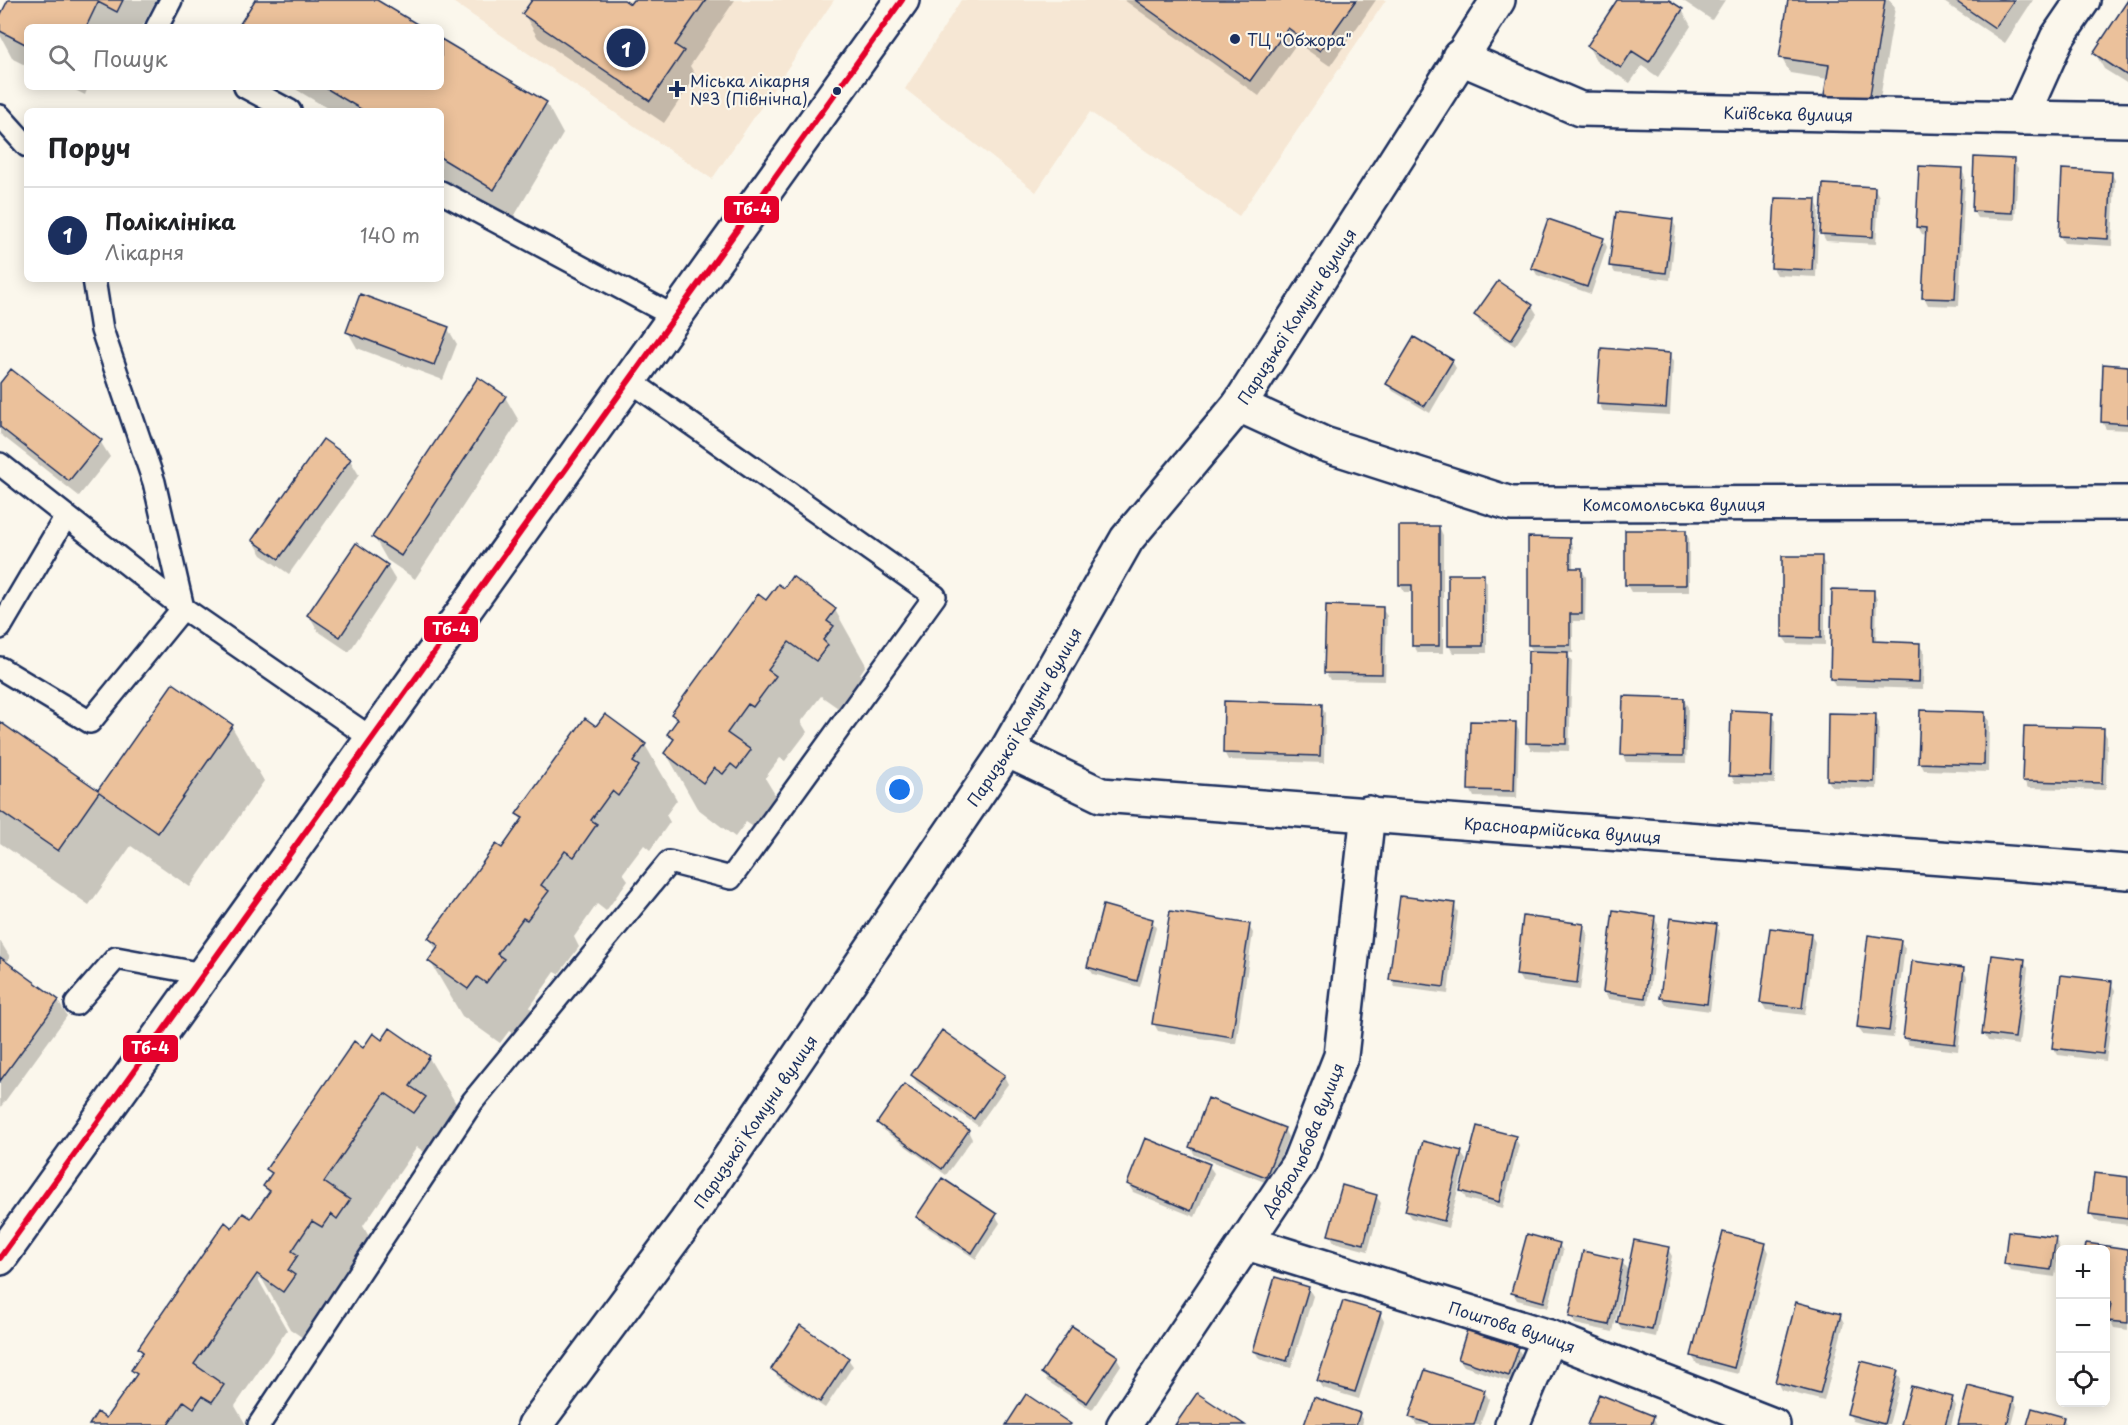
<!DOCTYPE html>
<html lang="uk">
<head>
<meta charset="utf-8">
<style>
	body { margin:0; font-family:"Playpen Sans",sans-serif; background:#f2f2f2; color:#202124 }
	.controls { position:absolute; right:18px; bottom:18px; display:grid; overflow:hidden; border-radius:9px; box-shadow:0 3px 15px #0003 }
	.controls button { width:54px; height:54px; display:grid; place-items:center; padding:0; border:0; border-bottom:2px solid #e0e0e0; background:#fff; color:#202124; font:30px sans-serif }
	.you { position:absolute; left:900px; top:790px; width:21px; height:21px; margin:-15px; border:4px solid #fff; border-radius:50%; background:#1a73e8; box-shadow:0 0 0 9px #1a73e833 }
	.badge { display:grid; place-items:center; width:39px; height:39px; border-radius:50%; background:#1b2f5e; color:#fff; font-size:20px; font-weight:700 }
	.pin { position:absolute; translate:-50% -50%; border:3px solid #fff; box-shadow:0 2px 6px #0006 }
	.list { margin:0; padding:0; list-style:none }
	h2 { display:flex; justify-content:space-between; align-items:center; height:78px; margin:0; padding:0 24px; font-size:26px }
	h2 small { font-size:20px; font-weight:400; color:#757577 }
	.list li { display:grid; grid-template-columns:39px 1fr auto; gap:18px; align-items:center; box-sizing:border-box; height:96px; padding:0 24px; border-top:2px solid #e0e0e0 }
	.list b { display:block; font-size:22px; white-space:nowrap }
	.list p { margin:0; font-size:20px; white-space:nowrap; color:#757577 }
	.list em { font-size:20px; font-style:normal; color:#757577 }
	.icon { flex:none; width:33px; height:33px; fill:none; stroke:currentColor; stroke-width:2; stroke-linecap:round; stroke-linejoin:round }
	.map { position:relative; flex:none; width:2128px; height:1425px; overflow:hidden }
	.search { position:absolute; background:#fff; box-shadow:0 3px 15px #0003; left:24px; top:24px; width:420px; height:66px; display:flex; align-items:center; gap:15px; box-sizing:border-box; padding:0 21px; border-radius:9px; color:#757577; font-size:22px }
	.panel { position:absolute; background:#fff; box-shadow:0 3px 15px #0003; left:24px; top:108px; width:420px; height:174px; border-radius:9px }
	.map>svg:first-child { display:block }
</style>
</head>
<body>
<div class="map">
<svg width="2128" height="1425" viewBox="0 0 2128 1425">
	<rect width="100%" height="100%" fill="#fbf7ec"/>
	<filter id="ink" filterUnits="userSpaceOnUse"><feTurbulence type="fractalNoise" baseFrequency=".0167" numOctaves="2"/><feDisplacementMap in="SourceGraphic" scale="12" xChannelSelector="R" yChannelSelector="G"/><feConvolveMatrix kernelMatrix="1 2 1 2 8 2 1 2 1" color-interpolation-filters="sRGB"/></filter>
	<g filter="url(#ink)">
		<!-- built -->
		<path fill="#f6e7d4" d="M450,0H834L712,179Z
			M961,0H1386L1239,216L1090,112L1036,192L905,89Z"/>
		<!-- shadow -->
		<path fill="#0003" d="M10,0H156L142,27H27V66L13,59L0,35V20Z
			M534,0H621L630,6L635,0H735L690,66L696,76L664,123L538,38L524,14Z
			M1124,0H1376L1330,66L1297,43L1259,96Z
			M1619,0H1666L1682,10L1691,26L1658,77L1642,66L1630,83L1597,62L1588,46Z
			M1682,0H1725L1712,20Z
			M1790,0H1890L1895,8L1877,117L1835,111L1826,95L1828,79L1790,73L1781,57Z
			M1941,0H2033L2005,43Z
			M2128,3V84L2104,69L2095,53Z
			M441,40L546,103L563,134L512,220L441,177V111H332L292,87H441Z
			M69,87H88L85,95Z
			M2013,161L2018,168L2015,220L1977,218L1973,211Z
			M1961,169L1965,177L1959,306L1928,305L1924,297L1927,235L1922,234L1918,227Z
			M2111,173L2115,180L2112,246L2064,243L2060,236Z
			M1874,188L1879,196L1876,244L1826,241L1822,234Z
			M1815,201L1819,208L1816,277L1777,275L1773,268Z
			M1672,220L1676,227L1670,280L1615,273L1611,266Z
			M1603,239L1607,247L1591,294L1537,275L1533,268Z
			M1532,306L1537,314L1515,346L1480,323L1476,315Z
			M448,329L457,344L443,380L357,348L348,332Z
			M1669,354L1673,362L1670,415L1603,411L1599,404Z
			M1452,361L1456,368L1430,413L1393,391L1388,384Z
			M2128,367V430L2106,429L2102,422Z
			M0,386L100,441L110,457L79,496L0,434Z
			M505,397L519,421L415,579L387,560L374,537Z
			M350,460L359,475L289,574L262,555L253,540Z
			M1439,527L1443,535V653H1418L1414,646V592H1404L1400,584Z
			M1685,531L1689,539V592H1631L1627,585Z
			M1569,539L1573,546V569H1581L1586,577L1585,621H1573V653H1567L1572,661L1569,751L1531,750L1527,743L1534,653L1529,645Z
			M1821,558L1825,565V645L1788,644L1783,637Z
			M387,566L396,581L349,652L318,631L309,615Z
			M1483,576L1487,583V653H1453L1449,646Z
			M1873,591L1877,599L1876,643L1919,645L1924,652L1923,689L1835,686L1831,678Z
			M766,602L835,610L866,665L860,674L864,682L848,715L821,696L801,722L807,732L785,761L780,758L765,778L782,806L755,828L746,822L735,837L697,808L666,753L674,742L669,734L677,722L672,714Z
			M1382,609L1387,616L1385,681L1330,680L1326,673Z
			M173,685L232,727L264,781L190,887L131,846L89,905L0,843V724L99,793Z
			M1683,699L1688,707L1686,763L1626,762L1622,754Z
			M1321,706L1325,713L1324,763L1228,760L1224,752Z
			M1772,713L1776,721L1775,784L1735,783L1731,776Z
			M1984,714L1989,721L1988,772L1924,770L1920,762Z
			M1875,716L1879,723L1877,789L1832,787L1828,780Z
			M1515,723L1519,731L1517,798L1474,797L1470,789Z
			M596,729L645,745L677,800L666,815L670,822L650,850L644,845L623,873L628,880L606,911L597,904L574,937L579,947L559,974L555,972L530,1007L534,1015L518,1037L509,1031L500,1043L462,1016L430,961L437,951L430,939L522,821L518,814Z
			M2103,730L2107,737L2106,790L2028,788L2024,781Z
			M1454,904L1458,912L1448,994L1395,987L1391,980Z
			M1654,917L1658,925L1648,1005L1608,999L1604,992Z
			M1152,920L1156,928L1140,987L1093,974L1088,966Z
			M1583,925L1588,933L1580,990L1522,982L1518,975Z
			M1716,925L1720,933L1710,1011L1666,1005L1662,998Z
			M1249,926L1253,933L1236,1044L1158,1031L1154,1024Z
			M1810,934L1815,942L1805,1015L1766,1010L1762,1003Z
			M0,941L10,957L6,963L58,1001L67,1016L0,1108Z
			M1900,941L1905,948L1893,1038L1863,1035L1858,1027Z
			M2024,961L2028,968L2019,1045L1988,1041L1984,1034Z
			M1963,969L1967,977L1958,1051L1909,1045L1904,1038Z
			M2111,983L2115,990L2106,1061L2058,1055L2053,1047Z
			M390,1031L429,1058L461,1112L446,1134L456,1153L446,1167L417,1147L363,1226L380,1256L353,1281L344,1275L325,1304L329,1311L315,1346L290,1329L262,1279H258L287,1330L235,1406L246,1425H90L107,1420L137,1377L132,1370L143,1354L140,1348L233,1230L251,1220L269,1194L264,1186L272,1176L267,1169L363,1050L382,1042Z
			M943,1032L1004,1076L1008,1084L978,1126L917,1083L912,1075Z
			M878,1123L968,1131L972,1139L946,1175L883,1130Z
			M1284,1129L1288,1137L1270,1184L1195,1155L1190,1147Z
			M1515,1138L1519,1145L1503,1208L1466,1199L1462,1191Z
			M1146,1140L1209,1166L1214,1173L1195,1217L1133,1192L1128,1184Z
			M1461,1153L1466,1160L1448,1228L1411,1218L1406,1211Z
			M2128,1179V1225L2095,1221L2090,1213Z
			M1376,1196L1381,1203L1368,1251L1334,1242L1330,1234Z
			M995,1215L1000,1223L976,1259L922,1224L918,1217Z
			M2055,1238L2059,1246L2055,1277L2010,1271L2006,1264Z
			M1559,1244L1563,1251L1548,1308L1517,1300L1513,1293Z
			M1765,1245L1769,1252L1738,1374L1697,1364L1692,1356Z
			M1668,1249L1672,1256L1656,1337L1623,1330L1618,1323L1625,1290L1622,1289L1613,1332L1575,1324L1571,1316L1622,1262L1629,1272Z
			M2106,1250H2128V1330L2114,1328L2110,1320L2112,1309L2106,1308Z
			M1308,1288L1313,1296L1291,1368L1259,1359L1255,1351Z
			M1380,1314L1384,1321L1359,1399L1323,1388L1319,1381Z
			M1840,1315L1844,1323L1824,1401L1781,1390L1777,1382Z
			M1518,1348L1522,1356L1513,1383L1464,1366L1459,1359Z
			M1117,1358L1121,1365L1092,1410L1047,1381L1043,1373Z
			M848,1359L853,1366L825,1408L777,1376L773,1369Z
			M1897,1372L1901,1379L1889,1425H1867L1853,1421L1849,1414Z
			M1484,1391L1489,1399L1480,1425H1417L1411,1417Z
			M1952,1398L1956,1406L1951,1425H1903Z
			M2013,1399L2017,1406L2012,1425H1959Z
			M1359,1414L1363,1421L1362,1425H1306Z
			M1653,1417L1657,1425H1589Z
			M2063,1418L2067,1425H2029Z"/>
		<!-- building -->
		<path fill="#ebc19b" stroke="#1b2f5e" stroke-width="1.5" d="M8,0H123L117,12L98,2L86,27H27V45L0,31V16Z
			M255,0H377L422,27H238Z
			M532,0H624L630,4L633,0H706L675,45L684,51L650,101L522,14Z
			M1135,0H1356L1320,51L1288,28L1250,81Z
			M1617,0H1669L1683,9L1649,62L1632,51L1621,68L1587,46Z
			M1788,0H1885L1869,102L1824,95L1829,65L1779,58Z
			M1954,0H2014L1995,28Z
			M2128,0V76L2093,53Z
			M441,39L547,102L494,190L441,158V111H364L324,87H441Z
			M1974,157L2014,159L2012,213L1972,211Z
			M1919,166L1962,168L1955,299L1922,298L1926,228L1916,227Z
			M2062,169L2112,172L2108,239L2059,236Z
			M1823,184L1875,187L1873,237L1820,234Z
			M1775,198L1816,199L1812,270L1771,268Z
			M1616,212L1673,219L1666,273L1609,266Z
			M1548,219L1604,238L1587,287L1531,268Z
			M1498,281L1533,305L1511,340L1474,315Z
			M360,294L449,327L434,365L346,332Z
			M1414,337L1453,360L1425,406L1386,384Z
			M1601,348L1670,353L1666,408L1597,404Z
			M2103,364L2128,366V424L2101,422Z
			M11,369L102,440L69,481L0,427V383Z
			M478,377L506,396L401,556L372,537Z
			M323,439L351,459L279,559L252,540Z
			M1399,526H1439V646H1412V585H1399Z
			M1625,530H1686V585H1625Z
			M1528,537L1570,538V568H1582V614H1570V645H1528Z
			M356,543L388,565L340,637L307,615Z
			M1782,556H1822L1821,638L1782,637Z
			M1448,574H1484L1483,646H1448Z
			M792,576L836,609L827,621L834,626L823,640L828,645L816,661L789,642L768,670L776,676L753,707L748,704L727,733L751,750L737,769L731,764L723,774L714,768L703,783L664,753L674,739L667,734L678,719L671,714L758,594L766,600L778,584L784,588Z
			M1832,589L1874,590L1873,641L1920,643L1919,682L1830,679Z
			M1326,605L1383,607L1382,674L1324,673Z
			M1528,651L1568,652L1566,744L1526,743Z
			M173,683L233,725L158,833L99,792L58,851L0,811V722L98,790Z
			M1623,696L1684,698L1683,756L1621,755Z
			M1224,701L1322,704L1320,756L1223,753Z
			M1731,710L1773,712L1771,777L1729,776Z
			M1920,710L1985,712L1984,765L1918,763Z
			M1828,713L1876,714L1874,782L1827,780Z
			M605,714L646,744L633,762L639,766L618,796L612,791L591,820L597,824L574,857L565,851L541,885L549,891L527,920L523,918L497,954L504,959L486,983L477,977L468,989L428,961L439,946L428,938L496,844L502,848L523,818L516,814L585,718L596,726Z
			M1470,721L1516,722L1514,791L1468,790Z
			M2024,726L2104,728L2102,783L2022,781Z
			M1400,896L1455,903L1444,987L1389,980Z
			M1103,905L1153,919L1137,981L1087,967Z
			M1613,910L1655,916L1645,998L1603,992Z
			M1170,911L1250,924L1232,1037L1152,1024Z
			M1523,916L1584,924L1577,983L1516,975Z
			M1670,918L1717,924L1707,1004L1660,998Z
			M1770,928L1811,933L1802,1008L1760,1003Z
			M1868,935L1901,940L1889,1031L1857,1027Z
			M1992,955L2025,959L2015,1038L1982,1034Z
			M0,957L59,1000L0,1081Z
			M1912,961L1964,968L1955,1044L1903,1038Z
			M2061,975L2112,981L2103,1054L2052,1048Z
			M390,1028L430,1056L410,1086L426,1097L414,1113L385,1093L324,1182L350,1200L337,1219L331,1214L322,1227L312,1221L292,1251L298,1255L288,1270L295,1275L283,1292L257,1274L194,1364L224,1385L212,1402L202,1396L194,1408L184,1401L168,1425H89L97,1412L106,1418L137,1374L131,1370L143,1352L138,1348L225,1222L232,1228L243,1213L251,1218L270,1191L263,1186L272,1173L266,1169L354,1041L363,1048L373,1033L382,1040Z
			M942,1030L1005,1075L974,1119L911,1075Z
			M904,1084L969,1130L942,1169L877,1123Z
			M1208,1098L1285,1128L1266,1177L1189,1147Z
			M1477,1126L1516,1136L1499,1202L1460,1191Z
			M1145,1138L1210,1164L1191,1211L1127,1184Z
			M1423,1141L1462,1151L1444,1221L1405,1211Z
			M2094,1173L2128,1177V1219L2089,1214Z
			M942,1178L997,1214L972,1253L916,1217Z
			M1342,1185L1377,1195L1364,1244L1328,1235Z
			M2008,1231L2056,1237L2051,1270L2004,1264Z
			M1723,1232L1766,1243L1734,1368L1691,1356Z
			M1527,1234L1560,1243L1544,1302L1511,1293Z
			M1634,1240L1669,1247L1652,1330L1617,1323Z
			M2086,1243L2128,1249V1323L2108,1321L2111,1303L2106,1302V1250H2085Z
			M1583,1251L1623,1260L1609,1325L1569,1317Z
			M1275,1277L1309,1287L1287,1361L1253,1351Z
			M1343,1301L1381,1312L1355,1392L1317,1381Z
			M1796,1302L1841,1314L1820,1394L1775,1382Z
			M800,1325L849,1358L820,1402L771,1369Z
			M1072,1326L1118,1356L1087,1403L1041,1373Z
			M1467,1330L1519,1347L1509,1376L1458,1359Z
			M1861,1361L1898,1370L1884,1424L1847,1414Z
			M1425,1370L1485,1390L1474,1425H1433L1409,1417Z
			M1911,1386L1953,1397L1945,1425H1901Z
			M1968,1386L2014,1398L2007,1425H1958Z
			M1197,1393L1245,1425H1175Z
			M1026,1394L1071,1424L1070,1425H1006Z
			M1599,1394L1654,1416L1651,1425H1587Z
			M1314,1397L1360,1413L1356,1425H1304Z
			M2032,1408L2064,1417L2062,1425H2027Z"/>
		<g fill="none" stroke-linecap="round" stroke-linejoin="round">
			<!-- lane casing -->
			<g stroke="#1b2f5e" stroke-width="26">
				<path id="lane" d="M157,27L171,0
					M245,87L290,111
					M0,116L27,146
					M441,192L675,317
					M0,464L183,608L371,738
					M0,628L66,516
					M0,668L90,722L183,608L154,482L102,330L94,279
					M76,1004L116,958L203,974
					M259,1425L473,1101L669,862L731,878L935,596L629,380"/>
			</g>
			<!-- street casing -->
			<g stroke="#1b2f5e" stroke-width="38">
				<g id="street">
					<path id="s1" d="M1459,57L1580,109L2128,120"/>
					<path d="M2021,118L2057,38L2083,0"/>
					<path id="s2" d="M1239,405L1324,444L1511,504L2128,503"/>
					<path id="s3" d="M1007,750L1101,795L2128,872"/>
					<path id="s4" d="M1247,1243L1549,1337L1773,1425"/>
					<path id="s5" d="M535,1425L686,1222L1007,750L1127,539L1239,405L1498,0"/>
					<path id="s6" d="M1124,1425L1299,1163L1341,1056L1368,813"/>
					<path d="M1512,1425L1549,1337"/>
				</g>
			</g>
			<!-- secondary casing -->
			<g stroke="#1b2f5e" stroke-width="38">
				<path id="secondary" d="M0,1258L902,0"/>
			</g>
			<!-- lane -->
			<use href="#lane" stroke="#fbf7ec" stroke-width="21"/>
			<!-- street -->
			<use href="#street" stroke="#fbf7ec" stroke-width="33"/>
			<!-- secondary -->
			<use href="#secondary" stroke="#fbf7ec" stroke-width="33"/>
			<!-- bus-1 casing -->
			<g stroke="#fbf7ec" stroke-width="10">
				<path id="bus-1" d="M0,1258L902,0"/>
			</g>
			<!-- bus-1 -->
			<use href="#bus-1" stroke="#e4002b" stroke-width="6"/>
		</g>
	</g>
	<!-- markers -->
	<g fill="#1b2f5e" stroke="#fbf7ec" stroke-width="2">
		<circle cx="1235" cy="39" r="6"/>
		<path d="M674 80h6v6h6v6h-6v6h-6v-6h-6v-6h6z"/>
		<circle cx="837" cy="91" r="5"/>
	</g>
	<g text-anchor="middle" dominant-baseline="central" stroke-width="4.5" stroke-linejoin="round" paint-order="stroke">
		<!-- poi labels -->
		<g font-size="16" fill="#1b2f5e" stroke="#fbf7ec" text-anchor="start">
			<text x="1247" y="39">ТЦ "Обжора"</text>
			<text x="690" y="80">Міська лікарня<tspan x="690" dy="18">№3 (Північна)</tspan></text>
		</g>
		<!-- street labels -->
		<g font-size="16" fill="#1b2f5e" stroke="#fbf7ec">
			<text stroke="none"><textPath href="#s1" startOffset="340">Київська вулиця</textPath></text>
			<text stroke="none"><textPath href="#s5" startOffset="1347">Паризької Комуни вулиця</textPath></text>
			<text stroke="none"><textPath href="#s2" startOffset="453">Комсомольська вулиця</textPath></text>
			<text stroke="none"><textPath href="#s5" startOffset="861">Паризької Комуни вулиця</textPath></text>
			<text stroke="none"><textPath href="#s3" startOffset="567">Красноармійська вулиця</textPath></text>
			<text stroke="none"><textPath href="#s5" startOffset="375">Паризької Комуни вулиця</textPath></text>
			<text stroke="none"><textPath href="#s6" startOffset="338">Добролюбова вулиця</textPath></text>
			<text stroke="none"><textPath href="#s4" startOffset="278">Поштова вулиця</textPath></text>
		</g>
	</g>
	<g stroke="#fbf7ec" stroke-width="2">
		<rect x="723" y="195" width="57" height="29" rx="6" fill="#e4002b"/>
		<rect x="423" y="615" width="56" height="28" rx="6" fill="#e4002b"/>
		<rect x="122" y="1034" width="57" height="29" rx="6" fill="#e4002b"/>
	</g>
	<g font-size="16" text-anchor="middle" font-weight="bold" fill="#fff">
		<text x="752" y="215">Тб-4</text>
		<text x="451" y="635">Тб-4</text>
		<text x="150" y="1054">Тб-4</text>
	</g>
</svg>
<div class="controls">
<button>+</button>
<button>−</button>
<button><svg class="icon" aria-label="locate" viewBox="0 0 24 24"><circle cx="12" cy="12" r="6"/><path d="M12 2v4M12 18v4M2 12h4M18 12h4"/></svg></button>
</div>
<div class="you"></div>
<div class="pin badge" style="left:626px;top:48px">1</div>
<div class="search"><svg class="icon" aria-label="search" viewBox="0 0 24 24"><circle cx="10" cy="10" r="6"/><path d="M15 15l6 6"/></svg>Пошук</div>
<section class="panel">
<h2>Поруч<small></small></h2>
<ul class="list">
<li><span class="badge">1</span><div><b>Поліклініка</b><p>Лікарня</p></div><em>140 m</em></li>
</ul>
</section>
</div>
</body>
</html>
